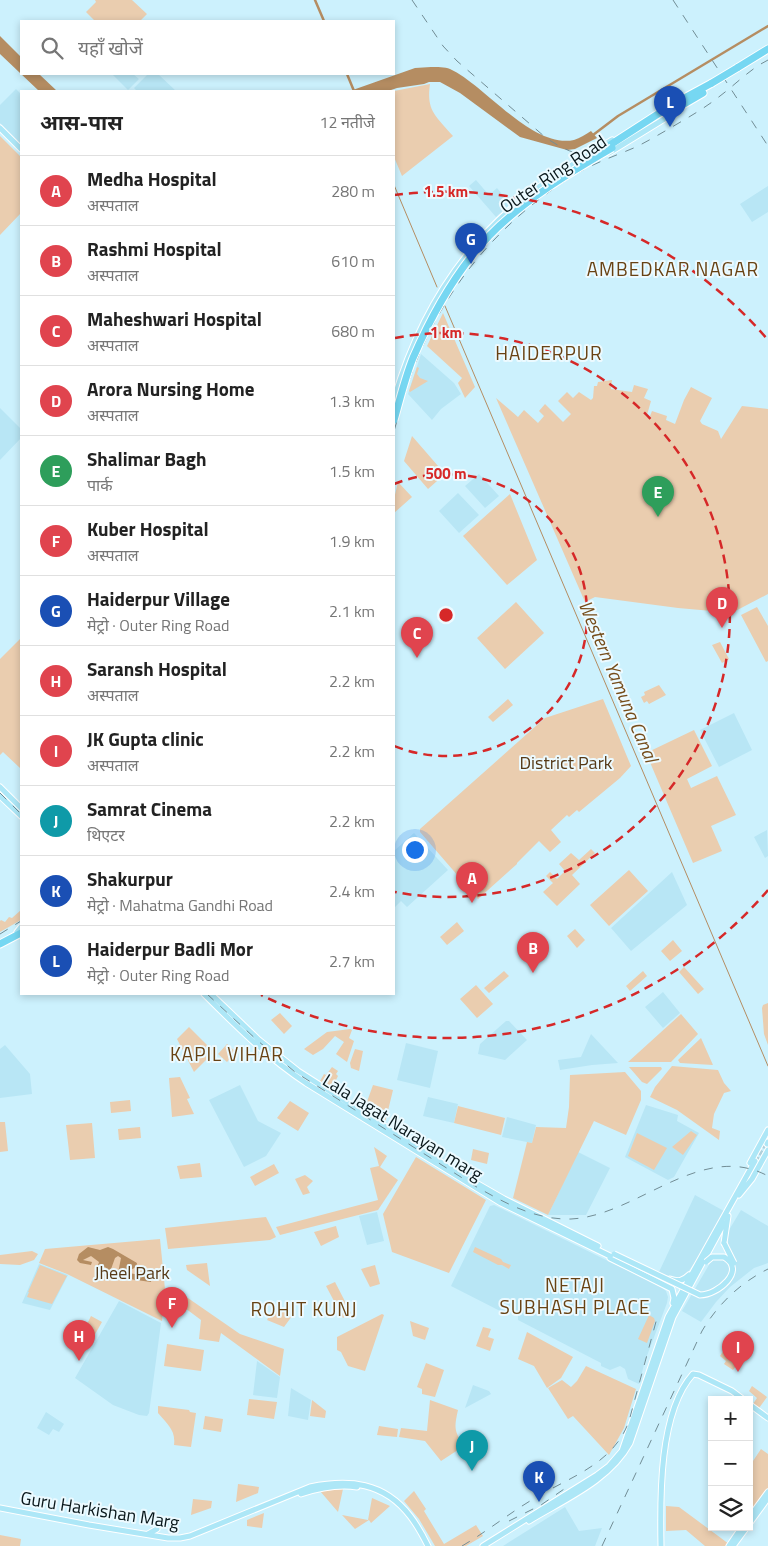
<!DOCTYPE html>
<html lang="hi">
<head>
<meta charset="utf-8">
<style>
	body { margin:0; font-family:"Titillium Web","Noto Sans Devanagari",sans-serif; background:#f6f6f6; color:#222 }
	.controls { position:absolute; right:15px; bottom:15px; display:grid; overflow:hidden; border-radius:0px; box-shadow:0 2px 8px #0003 }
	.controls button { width:45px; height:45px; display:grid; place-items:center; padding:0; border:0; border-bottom:1px solid #e0e0e0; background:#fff; color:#222; font:25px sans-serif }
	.you { position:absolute; left:414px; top:849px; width:18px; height:18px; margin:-12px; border:4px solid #fff; border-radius:50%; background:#1a73e8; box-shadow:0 0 0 8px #1a73e833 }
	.badge { display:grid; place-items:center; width:32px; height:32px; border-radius:50%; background:#9f6823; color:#fff; font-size:16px; font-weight:700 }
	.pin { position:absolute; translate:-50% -41px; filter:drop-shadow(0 1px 2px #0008) }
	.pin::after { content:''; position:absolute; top:26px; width:18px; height:15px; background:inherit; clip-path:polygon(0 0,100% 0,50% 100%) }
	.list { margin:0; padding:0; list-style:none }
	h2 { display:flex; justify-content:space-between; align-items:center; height:65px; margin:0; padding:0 20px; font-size:21px }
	h2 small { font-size:16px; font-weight:400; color:#767676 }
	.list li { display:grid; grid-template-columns:32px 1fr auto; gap:15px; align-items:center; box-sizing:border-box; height:70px; padding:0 20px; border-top:1px solid #e0e0e0 }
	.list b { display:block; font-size:19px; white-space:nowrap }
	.list p { margin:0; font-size:16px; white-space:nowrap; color:#767676 }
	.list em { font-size:16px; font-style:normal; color:#767676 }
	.icon { flex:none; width:28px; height:28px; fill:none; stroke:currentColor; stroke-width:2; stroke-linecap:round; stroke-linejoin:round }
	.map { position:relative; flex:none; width:768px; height:1546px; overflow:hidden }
	.search { position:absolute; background:#fff; box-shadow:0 2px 8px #0003; left:20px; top:20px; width:375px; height:55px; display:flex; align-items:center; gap:12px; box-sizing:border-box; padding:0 18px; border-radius:0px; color:#767676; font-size:19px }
	.panel { position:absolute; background:#fff; box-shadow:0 2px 8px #0003; left:20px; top:90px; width:375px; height:905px; border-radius:0px }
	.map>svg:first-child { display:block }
</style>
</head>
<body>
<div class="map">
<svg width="768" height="1546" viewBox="0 0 768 1546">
	<rect width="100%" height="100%" fill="#ccf1fd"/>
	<!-- built -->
	<path fill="#b8e6f5" d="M112,74H133L139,79L128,90Z
		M148,74H158L176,91H137L134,88Z
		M16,89L21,94V145L0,123V105Z
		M476,180L489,195L497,188L510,204L496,217L469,186Z
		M768,186V212L752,222L740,204Z
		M421,354L454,383L461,394L441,409L432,420L408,394Z
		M0,408L21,429V438L0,460Z
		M479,474L499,496L485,508L465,486Z
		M458,493L479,515L459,533L439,511Z
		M734,713L752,750L719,767L700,730Z
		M767,830L768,856L765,858L754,837Z
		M414,833L448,870L407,907L401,901L394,908V851Z
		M672,872L687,905L631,951L611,928Z
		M663,992L680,1013L663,1028L645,1007Z
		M506,1021H509L527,1040L505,1060L478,1054L480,1044Z
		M591,1034L618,1063L592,1065L560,1070L558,1060L581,1057Z
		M406,1043L438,1051L430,1088L397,1080Z
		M5,1045L30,1074L32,1094L0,1098V1049Z
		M240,1085L258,1121L281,1133L266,1156L244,1167L209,1100Z
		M428,1097L458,1104L454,1123L423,1116Z
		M646,1105L678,1115L677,1121L699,1133L674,1177L668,1180L625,1157Z
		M507,1117L536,1125L532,1143L502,1137Z
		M578,1152L610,1168L586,1215H548Z
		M695,1195L724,1211L701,1254L685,1276L682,1278L671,1277L659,1272Z
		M494,1205L661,1287L666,1291L668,1297L667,1303L645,1361L639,1384L628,1379L625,1369L620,1366L610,1370L601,1366V1363L518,1320V1314L514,1311H510L506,1314L451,1286L490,1206Z
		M741,1210L768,1226V1263L754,1268L730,1287L716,1302L701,1322L682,1311L713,1258H723L730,1265L726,1245V1235Z
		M377,1212L384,1241L367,1245L359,1216Z
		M39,1264L68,1275L50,1310L22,1303Z
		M119,1301L161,1323L149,1413L147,1416L139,1415L113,1405L75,1378Z
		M257,1361L280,1377L277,1398L253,1395Z
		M473,1385L489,1391L491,1394L465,1408Z
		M291,1388L311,1400L308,1420L288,1416Z
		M46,1412L64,1424L59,1432L53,1429L49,1435L37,1428Z
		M565,1507L579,1531L602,1528L595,1546H503Z"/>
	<!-- green -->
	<path fill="#eacdaf" d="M95,0H132L147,14L140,21H95L86,12L96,2Z
		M430,84C426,111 436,116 453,136L402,176L394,157V91Z
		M0,136L21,157V213L0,235Z
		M443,313L475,387L465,398L458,383L462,378L427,346Z
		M417,367L419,368L417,374L420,378L428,381L410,392L409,391Z
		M612,380L611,389L632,392L634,385L648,389L644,398L651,401L647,415L650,416L652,411L667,416L666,420L675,424L684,400L691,387L712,398L700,421L702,424L718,431L721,439L742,406L768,409V594L724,617L720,610L712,611L678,608L595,597L585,602L496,398L518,417L524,410L538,423L544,416L539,411L545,404L563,422L571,414L558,401L567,392L573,398L579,392L591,400L593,398L594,386H597L598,382Z
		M412,436L445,474L428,489L404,461Z
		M398,482L412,497L394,513V499Z
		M510,494L537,560L507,585L463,536Z
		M516,602L544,633L505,669L477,638Z
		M757,607L768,626V661L766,662L741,615Z
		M21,638V767L20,768L3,752L0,755V659Z
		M720,642L729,659L722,663L712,645Z
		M659,685L666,695L649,704L647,701L644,703L641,697L645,695L644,692Z
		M508,699L513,705L493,722L488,717Z
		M603,699L631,766L620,778L579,812L577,810L569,817L567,815L551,830L561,842L550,852L539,841L517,863V864L478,899L420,832V829L545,718Z
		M694,730L712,766L687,779L691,788L717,776L736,815L711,826L722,851L693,863L646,753Z
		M591,849L595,853L572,875L580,884L557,906L543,892L553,883L546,876L550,872L557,879L565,871L559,864L571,853L579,860Z
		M629,870L648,891L609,926L590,905Z
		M21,910V920L0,932V921L1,920L5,922L9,917L12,918Z
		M457,922L464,931L447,945L440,937Z
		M575,929L585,940L577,948L567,936Z
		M673,940L682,951L670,961L661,951Z
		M684,967L704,989L698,994L679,972Z
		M504,971L509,976L489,993L484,988Z
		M643,971L647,976L630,991L626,986Z
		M476,985L493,1004L477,1018L460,999Z
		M768,1003V1045L764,1034L762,1008L763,1005Z
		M280,1013L292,1026L284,1034L271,1020Z
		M681,1014L698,1034L671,1062H628Z
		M189,1027L214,1052L194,1072L177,1039Z
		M350,1029L352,1030L349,1038L354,1041L347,1062L336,1054L344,1042L335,1036L323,1049L313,1055L304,1049L327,1032Z
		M701,1038L713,1065L680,1063L678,1060Z
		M227,1044L236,1052L227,1062L218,1054Z
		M355,1049L363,1051L359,1071L351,1068L350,1063Z
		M672,1066L718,1070L724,1083L731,1091L724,1093L714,1114L712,1128L720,1131L719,1140L677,1110L650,1097L655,1087Z
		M332,1067L338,1071L336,1074L338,1076L336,1080L338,1082L333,1089L320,1081L324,1074L326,1075Z
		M629,1067H661L662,1069L647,1084L642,1082Z
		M625,1072L641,1091V1100L626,1135L594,1121L548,1215L513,1198L527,1142L532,1143L536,1127L566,1128L569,1107L570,1075Z
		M180,1077L190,1098L187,1099L194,1114L172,1117L169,1078Z
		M373,1085L393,1090L385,1123L364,1110Z
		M130,1100L131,1111L111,1113L110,1102Z
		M290,1101L309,1113L298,1131L277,1118Z
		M458,1106L505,1118L501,1135L454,1123Z
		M0,1122H5L8,1151L0,1152Z
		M92,1123L95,1158L70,1160L66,1125Z
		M140,1127L141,1138L119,1140L118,1129Z
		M691,1131L697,1135L683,1155L672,1147Z
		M637,1133L667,1148L654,1170L628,1156Z
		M374,1147L387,1156L380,1167L398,1180L378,1210L280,1235L276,1227L378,1200L370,1168L379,1166Z
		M473,1149L489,1153L487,1164L471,1160Z
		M416,1157L486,1200L449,1273L392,1252L383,1214Z
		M200,1163L202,1177L180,1179L177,1166Z
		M274,1164L279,1173L255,1186L250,1177Z
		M305,1175L313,1181L307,1187L310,1193L303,1195L295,1179Z
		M266,1217L276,1237L270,1240L168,1249L165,1228Z
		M336,1226L339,1237L321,1246L314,1232Z
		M160,1239L165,1289L162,1321L67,1274L39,1263L45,1249Z
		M475,1247L501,1259L503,1262L511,1265L509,1269L502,1265H498L473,1252Z
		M32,1251L38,1254L34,1260L20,1265L0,1264V1255Z
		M207,1263L210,1286L187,1270L186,1265Z
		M40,1265L67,1276L52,1304L27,1297L29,1292H28Z
		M375,1265L380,1284L370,1287L361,1269Z
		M335,1282L351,1313L343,1318L326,1286Z
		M173,1294L185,1296L240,1334L284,1349L280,1376L221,1333L219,1342L199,1339L201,1320L173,1299Z
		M290,1304L295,1312L284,1327L267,1320L269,1316Z
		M382,1314L384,1315L365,1371L348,1366L341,1352L337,1350V1337Z
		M649,1315L654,1318L655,1321L647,1343L638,1339Z
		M91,1316L102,1322L94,1336L84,1330Z
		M410,1321L429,1328L425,1340L413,1336Z
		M483,1327L491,1329L488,1337L494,1339L490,1351L476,1346Z
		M527,1332L573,1357L561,1378L547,1388L534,1366L518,1359Z
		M167,1344L204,1350L201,1371L164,1366Z
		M727,1345L743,1353L748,1346L750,1348L733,1370L724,1364L726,1361L720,1356Z
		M426,1363L444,1370L435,1397L422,1394V1389L417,1387Z
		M586,1366L636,1389L624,1428L609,1455L573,1416L568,1419L548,1388L562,1380L571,1387L577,1381Z
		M752,1386L767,1397L759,1408L753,1404L757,1398L749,1391Z
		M249,1399L277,1402L274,1419L247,1415Z
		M312,1400L326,1411L325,1418L310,1416Z
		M430,1400L458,1410C454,1428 454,1431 464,1446L441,1461L425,1441L399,1437L401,1428L427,1431Z
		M158,1406L189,1410L190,1412L196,1413L191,1447L174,1445C176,1430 167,1424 158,1413Z
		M205,1416L223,1419L221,1432L203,1429Z
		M379,1426L398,1429L397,1437L377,1435Z
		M761,1449L768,1454V1488L749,1513V1463L751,1464Z
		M238,1484L259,1487L258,1493L236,1502Z
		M343,1489L338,1512L320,1491Z
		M414,1491L426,1509L424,1511L444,1544L476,1525L483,1536L466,1546H435L419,1519L404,1501Z
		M372,1498L390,1506L371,1523L369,1520L355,1529L342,1515L368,1520Z
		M193,1499L212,1501L211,1508L191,1515Z
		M666,1506L679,1507L729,1544L727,1546H705L686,1530L666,1531Z
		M264,1513L262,1528L247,1526V1520Z
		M0,1535L21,1539L20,1546H0Z"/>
	<!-- water -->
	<path fill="#b58d62" d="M0,36L21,57V74H39L57,91H39L0,54Z
		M431,67C437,67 445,67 450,69C485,85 532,149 574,140C580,138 586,134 591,131L597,138L575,149L567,150L520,137L460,93L440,82H429L424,84L397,88L388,91H350L415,68Z
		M88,1247L100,1250L108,1247L113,1249L137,1263L136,1267L129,1271V1273L140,1275L145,1272L152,1275L151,1282L129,1279L118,1273L121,1258L118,1256L115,1258L110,1272L105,1267L99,1269L97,1268L99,1262L91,1256L83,1260L92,1262L91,1265L80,1263L77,1260L79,1254Z"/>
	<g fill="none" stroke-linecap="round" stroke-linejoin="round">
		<!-- stream -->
		<path stroke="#b58d62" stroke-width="1" d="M394,185L437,287
			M445,306L768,1066"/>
		<!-- canal -->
		<path stroke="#b58d62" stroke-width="2.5" d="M315,0L324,21
			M347,74L354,91
			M593,135L618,116L768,26"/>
		<!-- major-tunnel -->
		<path stroke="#afd0db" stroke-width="5" stroke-dasharray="5 2.5" stroke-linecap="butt" d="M755,1161L765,1143"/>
		<!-- major casing -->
		<g stroke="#fff" stroke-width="7">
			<path id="major" d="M0,128L21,149
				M609,153L674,113
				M394,399C416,325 453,259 512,208C542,182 578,161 612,140
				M0,787L21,808
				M0,796L21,816
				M17,932L21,927
				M204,994C236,1026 268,1058 306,1083L501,1203L612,1257
				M211,994L259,1040L298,1071L450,1168L504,1199L598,1246
				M767,1144L768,1142
				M750,1163L768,1130
				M739,1195L752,1179L768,1150
				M724,1243L728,1216
				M610,1258L672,1289L674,1298L673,1303
				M670,1279C678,1282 683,1281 689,1275
				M749,1404L768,1418
				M301,1494C319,1488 337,1484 357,1487
				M0,1508L89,1525L168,1538H180L190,1536L310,1487C349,1479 384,1482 410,1516C417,1525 423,1536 428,1546
				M749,1518L768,1492
				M529,1521C565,1499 609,1481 630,1443L673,1317L724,1223
				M749,1524L768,1498
				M148,1534L157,1529
				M483,1546L597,1475L609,1466L622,1451L668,1317L755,1161
				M661,1546C660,1497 659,1412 693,1374L699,1375L732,1391L744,1400
				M729,1546L742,1527
				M733,1546L747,1527"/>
		</g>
		<!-- highway casing -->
		<g stroke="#fff" stroke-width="9">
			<path id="highway" d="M737,68L768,49
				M667,114L703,93
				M610,145L675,103L712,83
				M0,944L21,933"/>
		</g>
		<!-- major -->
		<use href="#major" stroke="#ade7f7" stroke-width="5"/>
		<!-- highway -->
		<use href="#highway" stroke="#76d7f2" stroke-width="7"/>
		<!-- rail -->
		<path stroke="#728d95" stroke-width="1" stroke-dasharray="9 9" stroke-linecap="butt" d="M412,0L443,46L457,61L545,137C563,150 581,157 603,158
			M673,0L768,146
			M394,431C402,404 409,377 420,352C453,277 504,219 574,175C594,163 615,156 636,147C648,141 660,134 672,127C689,117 705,108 720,96C736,84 750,69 768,60
			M0,793L21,814
			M0,934L21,921
			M207,994L258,1041L295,1072L475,1186C505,1203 535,1220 571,1219C637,1216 701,1140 768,1176
			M509,1521L541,1505L567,1487
			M462,1546C486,1532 507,1515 530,1501C566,1478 613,1466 629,1421L657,1318
			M602,1546L702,1331C718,1304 740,1283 768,1269"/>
		<!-- major-bridge casing -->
		<g stroke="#fff" stroke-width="7" stroke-linecap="butt">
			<path id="major-bridge" d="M724,1243L734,1263
				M614,1254L700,1295C718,1295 747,1270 724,1257H712L706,1262"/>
		</g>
		<!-- highway-bridge casing -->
		<g stroke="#fff" stroke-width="9" stroke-linecap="butt">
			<path id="highway-bridge" d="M712,83L737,68
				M394,420C400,399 405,378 413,358C432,314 456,271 489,236C524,200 569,173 612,148"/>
		</g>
		<!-- major-bridge -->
		<use href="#major-bridge" stroke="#ade7f7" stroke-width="5"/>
		<!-- highway-bridge -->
		<use href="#highway-bridge" stroke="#76d7f2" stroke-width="7"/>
	</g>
	<!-- distance rings -->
	<g fill="none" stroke="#d62828" stroke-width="2.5" stroke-dasharray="9 6">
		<path d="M394 484A141 141 0 1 1 394 746"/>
		<path d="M395 338A282 282 0 1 1 395 892"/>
		<path d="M768 890A423 423 0 0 1 261 995M394 195A423 423 0 0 1 768 340"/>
	</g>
	<g text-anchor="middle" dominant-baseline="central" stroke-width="4" stroke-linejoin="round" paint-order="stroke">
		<!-- street labels -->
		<g font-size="18" fill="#09171b" stroke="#ecfaff">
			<text transform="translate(553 174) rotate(-34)">Outer Ring Road</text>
			<text transform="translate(403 1127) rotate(32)">Lala Jagat Narayan marg</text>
			<text transform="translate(100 1510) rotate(9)">Guru Harkishan Marg</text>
		</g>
		<!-- park labels -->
		<g font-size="18" fill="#563916" stroke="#ecfaff">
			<text x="566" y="762">District Park</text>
			<text x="132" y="1272">Jheel Park</text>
		</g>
		<!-- neighbourhood labels -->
		<g font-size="19" letter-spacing="1" fill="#684213" stroke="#ecfaff">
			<text x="673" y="268">AMBEDKAR NAGAR</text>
			<text x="549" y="352">HAIDERPUR</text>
			<text x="227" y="1053">KAPIL VIHAR</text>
			<text x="575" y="1284">NETAJI<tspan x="575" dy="22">SUBHASH PLACE</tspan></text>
			<text x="304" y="1308">ROHIT KUNJ</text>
		</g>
		<!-- water labels -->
		<g font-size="19" font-style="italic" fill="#754c1a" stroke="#ecfaff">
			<text transform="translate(619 681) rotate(67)">Western Yamuna Canal</text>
		</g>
	</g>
	<circle cx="446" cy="615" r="8" fill="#d62828" stroke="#ecfaff" stroke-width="2.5"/>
	<g font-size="15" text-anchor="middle" font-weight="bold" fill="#d62828" stroke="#ecfaff" stroke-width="4" stroke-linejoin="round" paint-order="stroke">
		<text x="446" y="197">1.5 km</text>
		<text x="446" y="338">1 km</text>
		<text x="446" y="479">500 m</text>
	</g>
</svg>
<div class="controls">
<button>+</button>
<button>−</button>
<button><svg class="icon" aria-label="layers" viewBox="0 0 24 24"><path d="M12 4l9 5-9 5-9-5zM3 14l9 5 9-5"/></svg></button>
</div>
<div class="you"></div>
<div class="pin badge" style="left:472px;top:903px;background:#e0444e">A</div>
<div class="pin badge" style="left:533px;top:973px;background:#e0444e">B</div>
<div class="pin badge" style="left:417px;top:658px;background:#e0444e">C</div>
<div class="pin badge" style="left:722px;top:628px;background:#e0444e">D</div>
<div class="pin badge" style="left:658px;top:517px;background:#2e9e5b">E</div>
<div class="pin badge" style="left:172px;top:1328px;background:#e0444e">F</div>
<div class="pin badge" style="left:471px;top:264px;background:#1a4fb4">G</div>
<div class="pin badge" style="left:79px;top:1361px;background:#e0444e">H</div>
<div class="pin badge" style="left:738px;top:1372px;background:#e0444e">I</div>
<div class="pin badge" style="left:472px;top:1471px;background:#0f9aa8">J</div>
<div class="pin badge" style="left:539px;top:1502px;background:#1a4fb4">K</div>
<div class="pin badge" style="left:670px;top:127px;background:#1a4fb4">L</div>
<div class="search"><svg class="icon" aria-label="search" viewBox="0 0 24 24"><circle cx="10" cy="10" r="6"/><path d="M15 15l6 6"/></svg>यहाँ खोजें</div>
<section class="panel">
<h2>आस-पास<small>12 नतीजे</small></h2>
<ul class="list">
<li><span class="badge" style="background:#e0444e">A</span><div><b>Medha Hospital</b><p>अस्पताल</p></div><em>280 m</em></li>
<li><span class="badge" style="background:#e0444e">B</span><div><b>Rashmi Hospital</b><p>अस्पताल</p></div><em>610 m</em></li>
<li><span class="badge" style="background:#e0444e">C</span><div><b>Maheshwari Hospital</b><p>अस्पताल</p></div><em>680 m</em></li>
<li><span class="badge" style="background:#e0444e">D</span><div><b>Arora Nursing Home</b><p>अस्पताल</p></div><em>1.3 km</em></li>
<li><span class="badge" style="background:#2e9e5b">E</span><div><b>Shalimar Bagh</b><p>पार्क</p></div><em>1.5 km</em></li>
<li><span class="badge" style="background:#e0444e">F</span><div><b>Kuber Hospital</b><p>अस्पताल</p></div><em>1.9 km</em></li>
<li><span class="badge" style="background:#1a4fb4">G</span><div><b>Haiderpur Village</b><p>मेट्रो · Outer Ring Road</p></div><em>2.1 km</em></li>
<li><span class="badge" style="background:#e0444e">H</span><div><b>Saransh Hospital</b><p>अस्पताल</p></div><em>2.2 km</em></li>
<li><span class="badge" style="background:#e0444e">I</span><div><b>JK Gupta clinic</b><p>अस्पताल</p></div><em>2.2 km</em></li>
<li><span class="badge" style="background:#0f9aa8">J</span><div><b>Samrat Cinema</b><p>थिएटर</p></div><em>2.2 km</em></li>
<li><span class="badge" style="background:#1a4fb4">K</span><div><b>Shakurpur</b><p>मेट्रो · Mahatma Gandhi Road</p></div><em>2.4 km</em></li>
<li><span class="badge" style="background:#1a4fb4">L</span><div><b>Haiderpur Badli Mor</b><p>मेट्रो · Outer Ring Road</p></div><em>2.7 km</em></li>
</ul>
</section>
</div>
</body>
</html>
